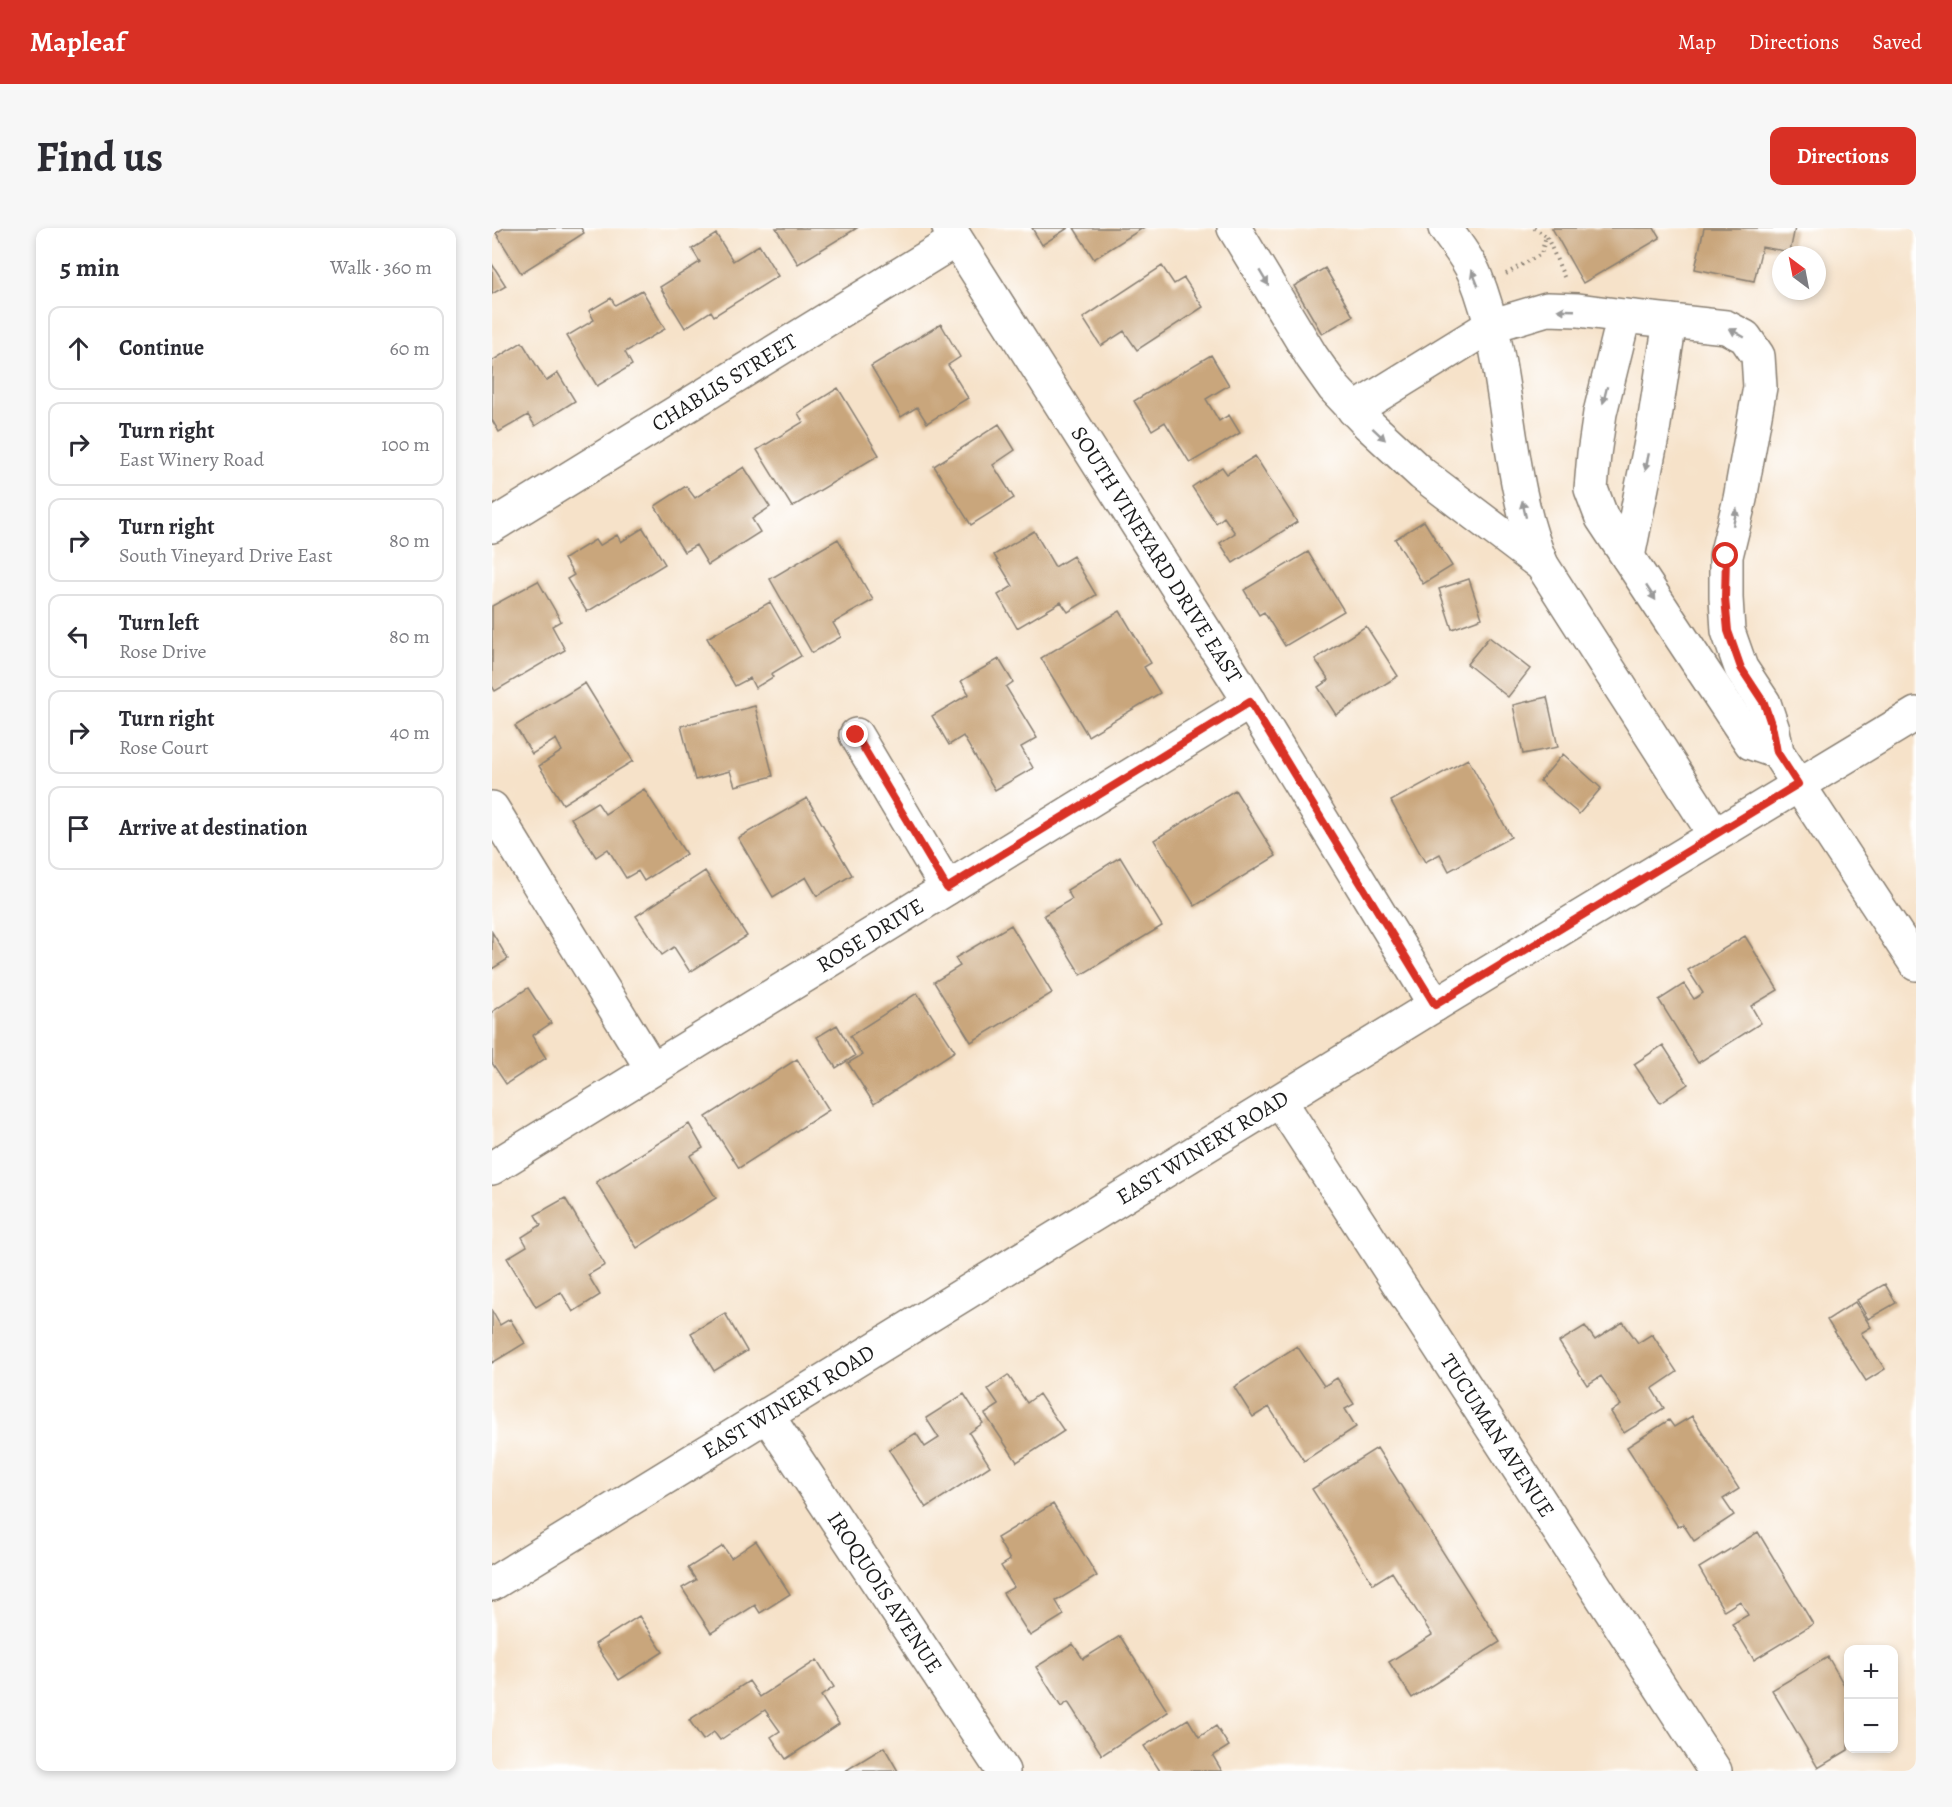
<!DOCTYPE html>
<html lang="en">
<head>
<meta charset="utf-8">
<style>
	body { margin:0; font-family:Alegreya,serif; background:#f7f7f7; color:#2b2b33 }
	.controls { position:absolute; right:18px; bottom:18px; display:grid; overflow:hidden; border-radius:12px; box-shadow:0 3px 9px #0003 }
	.controls button { width:54px; height:54px; display:grid; place-items:center; padding:0; border:0; border-bottom:2px solid #e1e1e2; background:#fff; color:#2b2b33; font:30px sans-serif }
	.compass { position:absolute; left:1280px; top:18px; width:54px; height:54px; border-radius:50%; background:#fff; box-shadow:0 3px 9px #0003; rotate:328deg }
	.stop { position:absolute; width:18px; height:18px; margin:-14px; border:4px solid #d93025; border-radius:50%; background:#fff }
	.stop.end { background:#d93025; border-color:#fff; box-shadow:0 2px 6px #0008 }
	.list { margin:0; padding:0; list-style:none }
	h2 { display:flex; justify-content:space-between; align-items:center; height:78px; margin:0; padding:0 24px; font-size:26px }
	h2 small { font-size:20px; font-weight:400; color:#7c7c81 }
	.list li { display:grid; grid-template-columns:39px 1fr auto; gap:18px; align-items:center; box-sizing:border-box; height:84px; margin:0 12px 12px; padding:0 12px; border:2px solid #e1e1e2; border-radius:12px }
	.list b { display:block; font-size:22px; white-space:nowrap }
	.list p { margin:0; font-size:20px; white-space:nowrap; color:#7c7c81 }
	.list em { font-size:20px; font-style:normal; color:#7c7c81 }
	.icon { flex:none; width:33px; height:33px; fill:none; stroke:currentColor; stroke-width:2; stroke-linecap:round; stroke-linejoin:round }
	.map { position:relative; flex:none; width:1424px; height:1543px; overflow:hidden; border-radius:12px }
	header { display:flex; align-items:center; gap:36px; box-sizing:border-box; height:84px; padding:0 30px; background:#d93025; color:#fff }
	header strong { font-size:28px }
	nav { display:flex; gap:33px; margin-inline-start:auto; font-size:21px }
	.intro { display:flex; align-items:center; justify-content:space-between; box-sizing:border-box; height:144px; padding:0 36px }
	h1 { margin:0; font-size:42px }
	.button { padding:15px 27px; border-radius:12px; background:#d93025; color:#fff; font-size:21px; font-weight:700 }
	main { display:flex; gap:36px; padding:0 36px }
	aside { flex:1; background:#fff; border-radius:12px; box-shadow:0 3px 9px #0003 }
	.map>svg:first-child { display:block }
</style>
</head>
<body>
<header>
<strong>Mapleaf</strong>
<nav><a>Map</a><a>Directions</a><a>Saved</a></nav>
</header>
<div class="intro"><h1>Find us</h1><a class="button">Directions</a></div>
<main>
<aside>
<h2>5 min<small>Walk · 360 m</small></h2>
<ul class="list">
<li><svg class="icon" aria-label="ahead" viewBox="0 0 24 24"><path d="M12 20V5M6 11l6-6 6 6"/></svg><div><b>Continue</b></div><em>60 m</em></li>
<li><svg class="icon" aria-label="right" viewBox="0 0 24 24"><path d="M7 20v-9h11M14 6l5 5-5 5"/></svg><div><b>Turn right</b><p>East Winery Road</p></div><em>100 m</em></li>
<li><svg class="icon" aria-label="right" viewBox="0 0 24 24"><path d="M7 20v-9h11M14 6l5 5-5 5"/></svg><div><b>Turn right</b><p>South Vineyard Drive East</p></div><em>80 m</em></li>
<li><svg class="icon" aria-label="left" viewBox="0 0 24 24"><path d="M17 20v-9H6M10 6l-5 5 5 5"/></svg><div><b>Turn left</b><p>Rose Drive</p></div><em>80 m</em></li>
<li><svg class="icon" aria-label="right" viewBox="0 0 24 24"><path d="M7 20v-9h11M14 6l5 5-5 5"/></svg><div><b>Turn right</b><p>Rose Court</p></div><em>40 m</em></li>
<li><svg class="icon" aria-label="arrive" viewBox="0 0 24 24"><path d="M6 21V4h12l-3 4 3 4H6"/></svg><div><b>Arrive at destination</b></div></li>
</ul>
</aside>
<div class="map">
<svg width="1424" height="1543" viewBox="0 0 1424 1543">
	<rect width="100%" height="100%" fill="#fff"/>
	<filter id="ink" filterUnits="userSpaceOnUse"><feTurbulence type="fractalNoise" baseFrequency=".0167" numOctaves="2"/><feDisplacementMap in="SourceGraphic" scale="12" xChannelSelector="R" yChannelSelector="G"/><feConvolveMatrix kernelMatrix="1 2 1 2 8 2 1 2 1" color-interpolation-filters="sRGB"/></filter>
	<filter id="wash" filterUnits="userSpaceOnUse"><feTurbulence type="fractalNoise" baseFrequency=".008" numOctaves="4" result="noise"/><feDisplacementMap in="SourceGraphic" scale="24" xChannelSelector="R" yChannelSelector="G"/><feGaussianBlur stdDeviation="1.35" result="paint"/><feColorMatrix in="noise" values="0 0 0 0 0 0 0 0 0 0 0 0 0 0 0 0 0 1.4 0 .05"/><feComposite in="paint" operator="in"/></filter>
	<g filter="url(#wash)">
		<rect width="100%" height="100%" fill="#f6e2c9"/>
		<g id="blocks">
			<!-- building -->
			<path fill="#c9a67b" d="M12,0H89L92,5L29,45L4,5Z
				M284,0H365L306,36Z
				M540,0H576L550,17Z
				M582,0H651L602,31Z
				M1060,0H1162L1168,10L1091,55Z
				M1212,0H1303L1298,24L1270,19L1262,53L1203,41Z
				M224,6L241,33L267,17L286,48L222,88L219,83L193,100L168,59L208,34L200,21Z
				M0,36L14,58L0,66Z
				M670,38L682,56L692,50L711,79L645,122L632,103L609,118L591,90Z
				M833,40L861,88L830,106L802,58Z
				M150,62L173,101L133,124L140,137L105,158L75,108L102,92L97,83L119,70L123,77Z
				M449,96L468,129L456,137L476,170L435,195L425,179L409,189L379,138Z
				M30,114L54,153L66,145L83,173L43,198L36,187L7,204L0,192V133Z
				M719,127L737,157L714,171L727,193L737,187L748,205L698,235L673,194L660,202L642,173Z
				M346,160L387,227L300,279L265,222L311,194L306,185Z
				M507,196L523,222L501,237L522,270L479,297L442,238Z
				M763,228L805,294L741,335L728,315L743,305L732,289L724,295L700,259L730,239L735,246Z
				M252,239L278,279L260,291L268,304L216,337L204,317L192,324L163,278L194,258L203,270Z
				M932,293L960,338L931,356L903,311Z
				M151,300L173,336L95,384L75,351L82,347L72,331L103,312L107,318L125,307L129,314Z
				M542,303L563,339L581,328L604,367L576,384L569,374L525,400L506,367L521,358L502,327Z
				M346,311L381,372L341,395L349,409L320,425L278,351Z
				M816,324L852,383L793,418L772,384L767,387L752,362Z
				M977,351L990,390L960,401L947,361Z
				M46,353L69,393L60,398L73,422L3,463L0,458V378Z
				M278,374L309,428L279,446L281,449L263,460L258,450L243,458L215,410Z
				M628,383L659,435L652,439L668,465L596,508L549,430Z
				M874,398L906,448L844,487L826,459L837,452L823,431Z
				M997,409L1038,441L1016,469L975,436Z
				M507,431L521,454L514,459L545,510L529,519L541,540L503,562L471,508L457,517L440,488L477,466L469,453Z
				M93,455L141,533L71,576L47,538L70,523L64,511L40,526L23,498Z
				M1055,469L1066,519L1031,526L1021,477Z
				M263,478L281,548L243,558L238,543L203,552L189,498Z
				M1071,526L1109,560L1087,586L1048,553Z
				M976,531L1019,609L957,643L948,626L933,634L899,573Z
				M152,561L194,626L152,653L146,643L134,650L116,621L104,629L79,590L105,574L113,586Z
				M743,562L784,628L703,678L662,612Z
				M315,570L360,647L325,668L314,649L281,669L246,610Z
				M628,629L670,698L589,747L552,687L580,671L575,662Z
				M213,643L255,708L198,744L182,719L170,727L144,688Z
				M519,697L560,765L479,814L442,754L468,738L463,730Z
				M0,704L16,731L0,741Z
				M1253,708L1286,762L1259,778L1269,795L1206,835L1167,772L1192,756L1202,771L1211,765L1196,742Z
				M36,760L59,795L40,808L54,830L14,856L0,835V784Z
				M425,765L463,823L382,876L356,835L370,827L358,808Z
				M345,797L363,828L344,840L325,809Z
				M1171,817L1196,856L1168,875L1142,836Z
				M305,831L337,882L247,940L214,889Z
				M197,896L211,920L198,928L224,970L145,1020L104,954Z
				M73,970L113,1037L96,1047L108,1067L81,1084L69,1064L44,1079L15,1030L35,1018L30,1009L49,997L43,987Z
				M1393,1056L1404,1075L1376,1091L1365,1072Z
				M1363,1074L1379,1099L1369,1105L1393,1141L1374,1153L1335,1092Z
				M0,1083L8,1097L18,1091L33,1115L0,1135Z
				M233,1085L255,1123L222,1143L199,1105Z
				M1131,1094L1146,1115L1160,1106L1185,1144L1160,1161L1172,1180L1132,1205L1119,1184L1129,1177L1109,1148L1095,1157L1067,1114L1093,1098L1103,1112Z
				M805,1118L832,1158L845,1150L862,1176L853,1181L864,1199L812,1233L777,1179L761,1189L742,1159Z
				M516,1147L535,1175L547,1166L572,1203L525,1234L493,1186L507,1177L496,1161Z
				M472,1166L491,1195L477,1205L498,1238L434,1280L397,1222L424,1205L433,1219L447,1210L434,1190Z
				M1200,1188L1247,1261L1231,1271L1242,1287L1202,1313L1191,1296L1186,1299L1135,1219L1177,1192L1182,1199Z
				M885,1220L1008,1414L920,1470L897,1434L940,1407L900,1344L881,1356L820,1261Z
				M561,1276L605,1348L564,1373L572,1387L538,1408L511,1365L522,1359L509,1338L518,1332L505,1310Z
				M1266,1304L1321,1396L1262,1432L1240,1396L1256,1387L1248,1373L1232,1383L1207,1340Z
				M264,1313L298,1366L268,1385L263,1377L219,1405L190,1360L204,1352L196,1340L231,1318L239,1330Z
				M147,1388L171,1424L127,1452L103,1416Z
				M628,1408L676,1484L610,1527L576,1474L569,1479L544,1439L581,1416L591,1431Z
				M1336,1429L1356,1464V1522L1326,1540L1280,1462Z
				M325,1432L342,1459L329,1468L347,1496L294,1531L279,1509L288,1503L273,1482L228,1512L222,1504L211,1512L197,1492L257,1453L268,1469Z
				M696,1491L707,1509L724,1498L737,1518L721,1528L730,1543H668L652,1518Z
				M392,1519L406,1543H353Z"/>
		</g>
	</g>
	<g filter="url(#ink)">
		<use href="#blocks" fill-opacity="0" stroke="#897f72" stroke-width="1.5"/>
		<g fill="none" stroke-linecap="round" stroke-linejoin="round">
			<!-- minor casing -->
			<g stroke="#897f72" stroke-width="36">
				<g id="minor">
					<path id="s1" d="M457,0L758,474L943,777"/>
					<path d="M742,0L820,129L842,160L876,196L930,246L1050,337"/>
					<path d="M953,0C963,15 976,30 983,47C1020,138 1011,245 1050,337L1223,607"/>
					<path d="M862,182L998,98L1055,81L1086,82L1132,88"/>
					<path id="s2" d="M0,298L464,12"/>
					<path d="M1136,329L1160,209L1178,93"/>
					<path d="M364,507L455,660"/>
					<path d="M1285,524L1259,515L1110,290L1099,261L1102,226L1108,185L1132,88L1234,99L1253,109L1266,128L1268,159L1248,271L1234,328V370L1236,403L1249,440L1272,475L1281,502L1285,524L1424,736"/>
					<path d="M0,580L160,841"/>
					<path id="s3" d="M788,873L1223,1543"/>
					<path id="s4" d="M0,940L758,474"/>
					<path id="s5" d="M275,1187L511,1543"/>
					<path id="s6" d="M0,1356L943,777L1424,486"/>
				</g>
			</g>
			<!-- path -->
			<path stroke="#897f72" stroke-width="4" stroke-dasharray="1.5 4.5" stroke-linecap="butt" d="M1055,9L1073,51
				M1014,46L1049,26L1054,8L1042,0"/>
			<!-- minor -->
			<use href="#minor" stroke="#fff" stroke-width="33"/>
		</g>
		<!-- one-way arrows -->
		<defs><path id="oneway-solid" d="M-6-.8H1V-3.2L6.5 0L1 3.2V.8H-6Z" transform="scale(1.5)"/></defs>
		<g fill="#999">
			<use href="#oneway-solid" transform="translate(772 50) rotate(59)"/>
			<use href="#oneway-solid" transform="translate(983 50) rotate(-112)"/>
			<use href="#oneway-solid" transform="translate(1074 82) rotate(-178)"/>
			<use href="#oneway-solid" transform="translate(1245 105) rotate(-150)"/>
			<use href="#oneway-solid" transform="translate(1113 167) rotate(104)"/>
			<use href="#oneway-solid" transform="translate(887 206) rotate(43)"/>
			<use href="#oneway-solid" transform="translate(1155 234) rotate(102)"/>
			<use href="#oneway-solid" transform="translate(1032 281) rotate(-103)"/>
			<use href="#oneway-solid" transform="translate(1243 289) rotate(-77)"/>
			<use href="#oneway-solid" transform="translate(1159 365) rotate(57)"/>
		</g>
	</g>
	<g fill="none" stroke-linecap="round" stroke-linejoin="round" filter="url(#ink)">
		<!-- route -->
		<path stroke="#d93025" stroke-width="8" d="M364,507L455,660L758,474L943,777L1306,556L1285,524L1281,502L1272,475L1249,440L1236,403L1233,370L1234,328"/>
	</g>
	<g text-anchor="middle" dominant-baseline="central" stroke-width="5" stroke-linejoin="round" paint-order="stroke">
		<!-- street labels -->
		<g font-size="22" fill="#1c1c1c" stroke="#fff">
			<text stroke="none"><textPath href="#s2" startOffset="273">CHABLIS STREET</textPath></text>
			<text stroke="none"><textPath href="#s1" startOffset="387">SOUTH VINEYARD DRIVE EAST</textPath></text>
			<text stroke="none"><textPath href="#s4" startOffset="444">ROSE DRIVE</textPath></text>
			<text stroke="none"><textPath href="#s6" startOffset="834">EAST WINERY ROAD</textPath></text>
			<text stroke="none"><textPath href="#s6" startOffset="348">EAST WINERY ROAD</textPath></text>
			<text stroke="none"><textPath href="#s3" startOffset="399">TUCUMAN AVENUE</textPath></text>
			<text stroke="none"><textPath href="#s5" startOffset="213">IROQUOIS AVENUE</textPath></text>
		</g>
	</g>
</svg>
<div class="controls">
<button>+</button>
<button>−</button>
</div>
<svg class="compass" viewBox="-18 -18 36 36"><path d="M0-13l5 13h-10z" fill="#e53935"/><path d="M0 13l5-13h-10z" fill="#7c7c81"/></svg>
<div class="stop" style="left:1234px;top:328px"></div>
<div class="stop end" style="left:364px;top:507px"></div>
</div>
</main>
</body>
</html>
